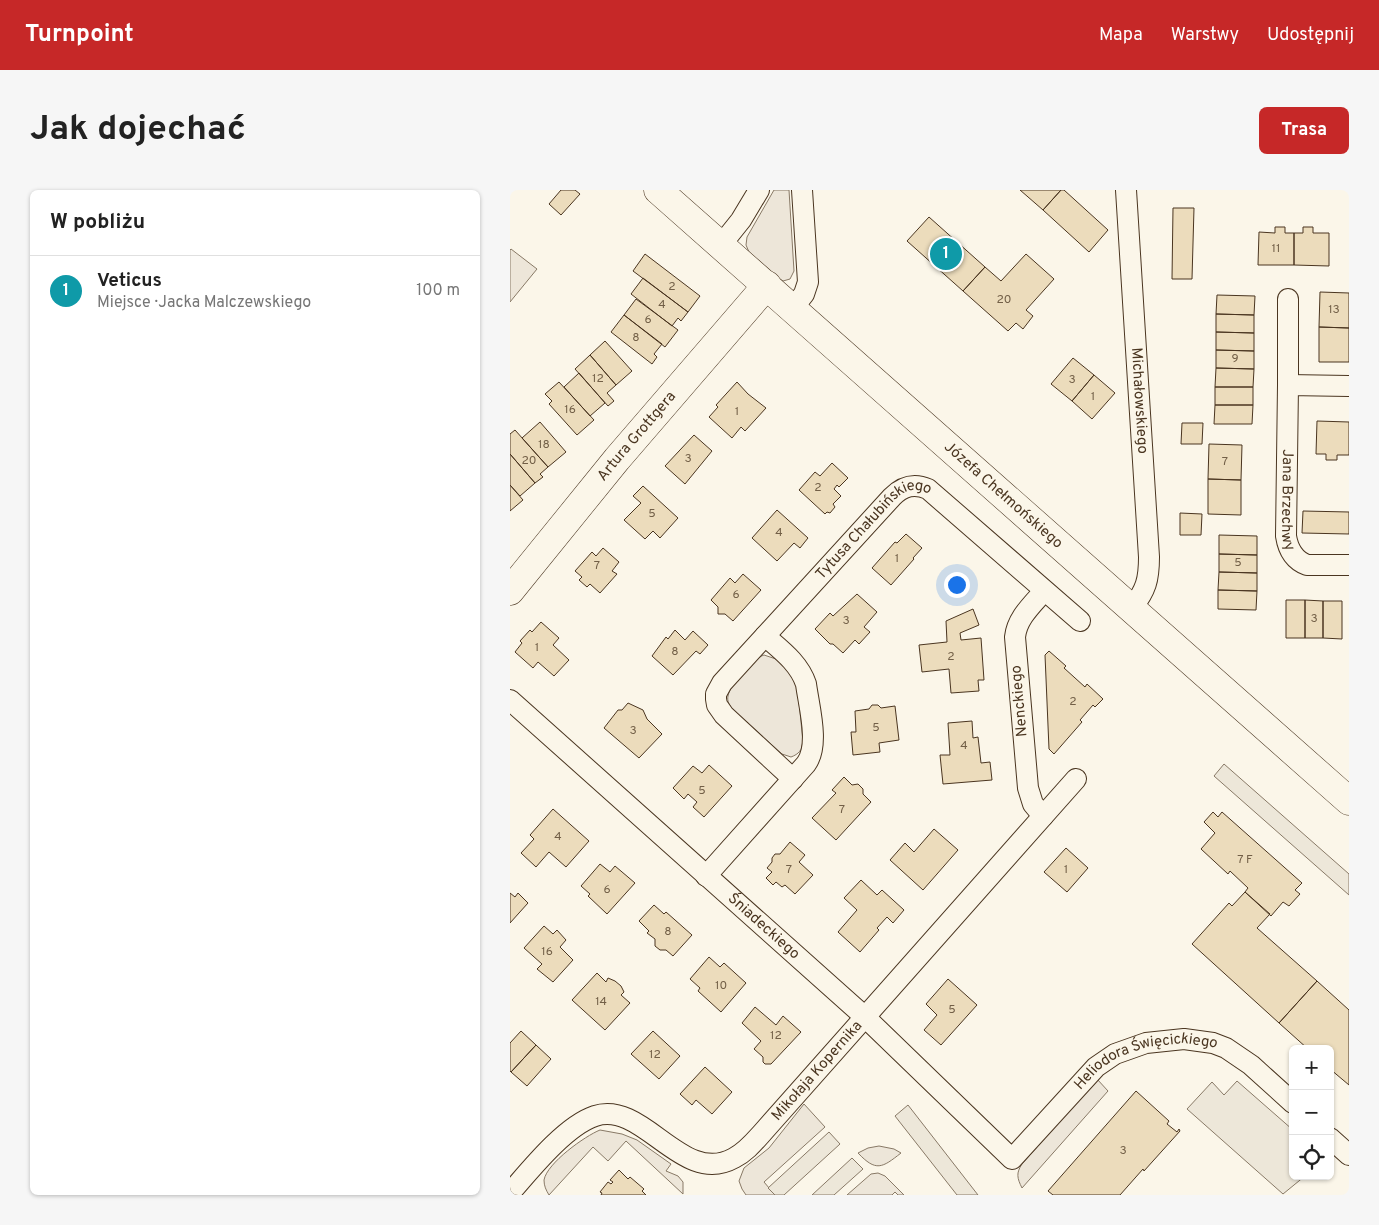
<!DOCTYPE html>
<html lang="pl">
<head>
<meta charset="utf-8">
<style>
	body { margin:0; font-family:Overpass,sans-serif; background:#f6f6f6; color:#222 }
	.controls { position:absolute; right:15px; bottom:15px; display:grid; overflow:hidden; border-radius:8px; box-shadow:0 1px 4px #0004 }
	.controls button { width:45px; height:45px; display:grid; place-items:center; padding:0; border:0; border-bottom:1px solid #e0e0e0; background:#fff; color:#222; font:25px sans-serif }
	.you { position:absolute; left:446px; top:394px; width:18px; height:18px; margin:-12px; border:4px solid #fff; border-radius:50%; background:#1a73e8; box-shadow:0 0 0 8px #1a73e833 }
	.badge { display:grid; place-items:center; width:32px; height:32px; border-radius:50%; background:#c62828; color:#fff; font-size:16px; font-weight:700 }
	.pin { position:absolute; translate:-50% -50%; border:2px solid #fff; box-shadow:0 1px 5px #0006 }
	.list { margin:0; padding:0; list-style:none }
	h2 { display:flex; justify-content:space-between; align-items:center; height:65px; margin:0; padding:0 20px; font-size:21px }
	h2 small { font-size:16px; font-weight:400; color:#767676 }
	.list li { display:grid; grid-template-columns:32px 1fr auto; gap:15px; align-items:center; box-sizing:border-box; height:70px; padding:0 20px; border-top:1px solid #e0e0e0 }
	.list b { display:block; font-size:19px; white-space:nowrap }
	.list p { margin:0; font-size:16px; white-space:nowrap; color:#767676 }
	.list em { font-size:16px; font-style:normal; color:#767676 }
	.icon { flex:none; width:28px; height:28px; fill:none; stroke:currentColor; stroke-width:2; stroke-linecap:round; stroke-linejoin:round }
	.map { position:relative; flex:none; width:839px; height:1005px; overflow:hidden; border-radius:8px }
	header { display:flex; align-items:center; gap:30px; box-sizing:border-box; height:70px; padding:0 25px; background:#c62828; color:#fff }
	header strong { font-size:24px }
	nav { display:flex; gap:28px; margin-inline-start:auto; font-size:18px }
	.intro { display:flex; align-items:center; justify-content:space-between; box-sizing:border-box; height:120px; padding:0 30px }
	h1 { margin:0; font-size:35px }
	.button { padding:12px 22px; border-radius:8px; background:#c62828; color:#fff; font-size:18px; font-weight:700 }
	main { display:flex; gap:30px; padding:0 30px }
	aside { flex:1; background:#fff; border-radius:8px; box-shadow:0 1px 4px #0004 }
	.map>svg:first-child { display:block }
</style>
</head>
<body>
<header>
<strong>Turnpoint</strong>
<nav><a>Mapa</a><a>Warstwy</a><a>Udostępnij</a></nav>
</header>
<div class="intro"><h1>Jak dojechać</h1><a class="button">Trasa</a></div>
<main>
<aside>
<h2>W pobliżu<small></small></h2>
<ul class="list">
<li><span class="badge" style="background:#0f9aa8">1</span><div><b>Veticus</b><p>Miejsce · Jacka Malczewskiego</p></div><em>100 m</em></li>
</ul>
</aside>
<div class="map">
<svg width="839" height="1005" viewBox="0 0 839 1005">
	<rect width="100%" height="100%" fill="#fbf6e9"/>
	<!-- green -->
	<path fill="#ede6d9" stroke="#887966" d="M264,0H279L284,81L280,89L273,91L270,89L239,62L236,55L237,47Z
		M1,59L27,79L0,112V60Z
		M254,465L266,469L284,487L288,502L293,552C292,560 289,564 281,567L272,564L223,520C219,515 217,511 218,506C219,496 244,468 254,465Z
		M587,889L598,901L512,998C507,988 506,983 512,974Z
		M294,914L315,937L254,992L265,1005H236L232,999L229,991L234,978L259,958Z
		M90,940L112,944L127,950L161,974L156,981L168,986L173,992V1004L116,951L98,971L83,957L39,1005C36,1000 34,996 34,990C37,973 75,946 90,940Z
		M369,956L384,959L391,963C372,978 366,982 348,963L358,958Z
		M368,983L375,986L394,1005H388L385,1002L382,1005H337L361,984Z"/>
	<!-- parking -->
	<path fill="#ede7d9" stroke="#887966" d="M714,574L839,684V705L704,586Z
		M727,891L783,940V986H795L773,1004L677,919L702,892L714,905Z
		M398,915L468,1005H447L385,926Z
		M319,942L330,954L274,1005H265L258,998Z
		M342,968L353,979L324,1005H302Z"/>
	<!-- building -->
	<path fill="#ecdcbc" stroke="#4a3520" d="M51,0H65L70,4L51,25L39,14Z
		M510,0H551L533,20Z
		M551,0H554L598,40L579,62L533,20Z
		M663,18H684L682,89H662Z
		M419,27L475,77L453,101L397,51Z
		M765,37H775V43H784V75H748L749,42L765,43Z
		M793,37H803V43H819V76L784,75V43H793Z
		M135,64L190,106L178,122L123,81Z
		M516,64L544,89L516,120L523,126L513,139L506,133L498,141L453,101L475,77L491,91Z
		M133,88L178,122L171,131L168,128L162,136L121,104Z
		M810,102L839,103V138L809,137Z
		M707,105L745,106L744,125L706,124Z
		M126,109L168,140L155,157L114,125Z
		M706,124L744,125V143L706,142Z
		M114,125L152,154L144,164L147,167L142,174L101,142Z
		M809,137L839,138V172H809Z
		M706,142L744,143V161L706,160Z
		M95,151L122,181L106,195L80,165Z
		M706,160L744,161V179L706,178Z
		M80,165L106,195L97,203L104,211L98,216L65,179Z
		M563,168L584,185L562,211L541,194Z
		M706,178L744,179L743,197H705Z
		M69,183L95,213L80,226L54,197Z
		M584,185L605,203L582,229L562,211Z
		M49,192L84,230L67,245L39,214L42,211L35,204Z
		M227,192L238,204L256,218L235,241L231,237L222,248L199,227L208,217L206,215Z
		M705,197H743V215H705Z
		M705,215H743L742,234H704Z
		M807,231L839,232V265H827V270H816V264H806Z
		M30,232L56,262L38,277L12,248Z
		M672,233H693L692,254H671Z
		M5,240L38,277L30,284L33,287L25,293L0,264V244Z
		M184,245L202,261L175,294L155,276Z
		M699,254L732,255L731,290L698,289Z
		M0,264L25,293L10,306L0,295Z
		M322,273L338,288L329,297L327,295L324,299L331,306L323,314L325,317L320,323L317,322L315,324L289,300L305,282L310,286Z
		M698,289L731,290V325L698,324Z
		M0,295L13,310L0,321Z
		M133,296L168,328L150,348L143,341L135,349L114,330L131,313L123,306Z
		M267,320L298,348L290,358L284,353L267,371L242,348Z
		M793,321L839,322V344L792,343Z
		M670,323L692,324L691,345H670Z
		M396,344L412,358L403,368L404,369L381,395L362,378L385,352L387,353Z
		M709,345L747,346V365L709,364Z
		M93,358L109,372L102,381L107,384L90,403L80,394L77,397L69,390L72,387L65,381L82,362L86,366Z
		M709,364L747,365V383L709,382Z
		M709,382L747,383V401L708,400Z
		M233,384L251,400L223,431L215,424H208V417L201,410L220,388L225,393Z
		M708,400L747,401L746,420L708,419Z
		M347,404L367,422L354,437L360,442L349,454L345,450L333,463L323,454H320L305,439L320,423L323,426Z
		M776,410H795V448H776Z
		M795,410L813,411V448H795Z
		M813,411H832V449L813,448Z
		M463,419L469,435L450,443L451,450L471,448L474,490H468L469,501L441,503L439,479L412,482L409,455L437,452L436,431Z
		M31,432L49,448L43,455L59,470L44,486L28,472L23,478L5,462L12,453L10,451L20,440L22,442Z
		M165,440L175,450L183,441L198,455L190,464L186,461L163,485L142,466L156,447L158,449Z
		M539,461L556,476L554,478L575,497L577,494L593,509L585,517L583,515L570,530L572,532L544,564L539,559L535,465Z
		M118,513L133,520L137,529L152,544L129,568L94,538L108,520H112Z
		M362,515H368L371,518L385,516L389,550L369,553L370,562L343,565L341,542H346L345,521L359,519Z
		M462,531L463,548L468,547L471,573L480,572L482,590L433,594L430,565H440L438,533Z
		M199,575L222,596L194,627L183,617L187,612L178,604L174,609L163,598L183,576L192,583Z
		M334,587L342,595L348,594L353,599V604L361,612L326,650L302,628L326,603L322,600Z
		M43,619L79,651L56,677L39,662L26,677L11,663L24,649L20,645Z
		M703,622L708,627L712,622L792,693L785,700L790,704L779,716L773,712L761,726L735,702L738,698L720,681L718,684L691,659L705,643L694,632Z
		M424,639L448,660L413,700L380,670L395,653L404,662Z
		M280,652L295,665L289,672L303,685L285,704L275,695L272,697L266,692L263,695L256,688L262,682L257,678L262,672V668L265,664H270Z
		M556,658L578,678L557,702L534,682Z
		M90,674L100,682L105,676L125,693L97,724L78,706L80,704L71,696Z
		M351,690L367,705L372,700L394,720L383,733L377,727L367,738L369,740L350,762L328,742L347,720L334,708Z
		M735,702L760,724L747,738L807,791L769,833L682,754L719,713L722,716Z
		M0,703L5,707L8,703L18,713L0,733Z
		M144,715L154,724L156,722L182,745L163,766L156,760H150L145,756V749L137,743L139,741L129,731Z
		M34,736L43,744L47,740L56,750L50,757L63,770L43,792L27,779L32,774L14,758Z
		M199,767L210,777L214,773L236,793L211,822L188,801L190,798L180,789Z
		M87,783L96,792L98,788L105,791L111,796L114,802L111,805L120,813L95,840L62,810Z
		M438,789L467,815L431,855L414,840L427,825L416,814Z
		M807,791L839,820V895L820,879V859H798L769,833Z
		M245,817L266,835L273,826L291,842L261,874H255L253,872V867L244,859L251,851L232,833Z
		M11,841L26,855L1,882L0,881V853Z
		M143,841L170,866L149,889L121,864Z
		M26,855L41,869L17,896L1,882Z
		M195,877L222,902L202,924L186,910L182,915L170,904Z
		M626,901L659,931L657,934L667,942L669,939L670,941L634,981L633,979L610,1005H543L538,1001Z
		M109,980L118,989L120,987L134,999L132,1001L136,1005H91L92,1003L90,1002L98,992L101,994L103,992L100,990Z"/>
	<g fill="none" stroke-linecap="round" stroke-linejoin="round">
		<!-- street casing -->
		<g stroke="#4a3520" stroke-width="22">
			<g id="street">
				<path id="s1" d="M616,0L639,367C639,390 636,400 622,418"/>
				<path d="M211,55L231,30L249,0"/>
				<path d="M283,118L294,104L298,92L292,0"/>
				<path d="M778,195V109"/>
				<path id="s2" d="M839,196L778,195L776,346C778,359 784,370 797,375H839"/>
				<path id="s3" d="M0,510L355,827L502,969L586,877L605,864L636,853L674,849L703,853L716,858L741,875L783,913"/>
				<path id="s4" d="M283,589L214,525L207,515L206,509V504L212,493L382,307C393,296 404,293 418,299L570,431"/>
				<path d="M533,626L523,614L518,598L505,447C507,428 522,415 534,401"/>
				<path d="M196,686L296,574C310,555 299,517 296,494C289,473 271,460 255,446"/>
				<path d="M820,948L839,965"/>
				<path id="s5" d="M0,1003C20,980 55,936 85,926C134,910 172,997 224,968C236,962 244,952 253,942L566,589"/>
			</g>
		</g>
		<!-- secondary casing -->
		<g stroke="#4a3520" stroke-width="29">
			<g id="secondary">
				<path id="s6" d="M148,0L839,611"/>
				<path id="s7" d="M0,401L107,269L257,95"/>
			</g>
		</g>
		<!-- street -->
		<use href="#street" stroke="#fbf6e9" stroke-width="20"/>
		<!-- secondary -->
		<use href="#secondary" stroke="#fbf6e9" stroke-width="28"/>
	</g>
	<g text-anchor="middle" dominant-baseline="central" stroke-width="4" stroke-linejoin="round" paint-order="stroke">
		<!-- number labels -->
		<g font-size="12" fill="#725f47">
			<text x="766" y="59">11</text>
			<text x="162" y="97">2</text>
			<text x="494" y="110">20</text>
			<text x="152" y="115">4</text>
			<text x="824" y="120">13</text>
			<text x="138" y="130">6</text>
			<text x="126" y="148">8</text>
			<text x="725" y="169">9</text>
			<text x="88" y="189">12</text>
			<text x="562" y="190">3</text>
			<text x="583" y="207">1</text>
			<text x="60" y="220">16</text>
			<text x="227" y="222">1</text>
			<text x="34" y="255">18</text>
			<text x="178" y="269">3</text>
			<text x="19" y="271">20</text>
			<text x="715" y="272">7</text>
			<text x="308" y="298">2</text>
			<text x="142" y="324">5</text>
			<text x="269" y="343">4</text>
			<text x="387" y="369">1</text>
			<text x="728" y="373">5</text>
			<text x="87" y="376">7</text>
			<text x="226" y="405">6</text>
			<text x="804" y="429">3</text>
			<text x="336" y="431">3</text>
			<text x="27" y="458">1</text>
			<text x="165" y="462">8</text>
			<text x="441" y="467">2</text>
			<text x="563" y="512">2</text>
			<text x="366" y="538">5</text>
			<text x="123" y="541">3</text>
			<text x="454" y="556">4</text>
			<text x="192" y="601">5</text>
			<text x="332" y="620">7</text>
			<text x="48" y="647">4</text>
			<text x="735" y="670">7 F</text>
			<text x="279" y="680">7</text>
			<text x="556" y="680">1</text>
			<text x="97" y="700">6</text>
			<text x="158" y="742">8</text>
			<text x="37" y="762">16</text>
			<text x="211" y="796">10</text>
			<text x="91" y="812">14</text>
			<text x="442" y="820">5</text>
			<text x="266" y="846">12</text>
			<text x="145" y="865">12</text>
			<text x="613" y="961">3</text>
		</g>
		<!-- street labels -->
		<g font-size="15" fill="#4a3520" stroke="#fbf6e9">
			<text stroke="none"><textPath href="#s1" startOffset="211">Michałowskiego</textPath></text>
			<text stroke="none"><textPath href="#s7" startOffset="200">Artura Grottgera</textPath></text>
			<text stroke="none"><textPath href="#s6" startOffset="461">Józefa Chełmońskiego</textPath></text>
			<text stroke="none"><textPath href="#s2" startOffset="176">Jana Brzechwy</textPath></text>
			<text stroke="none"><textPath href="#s4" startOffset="349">Tytusa Chałubińskiego</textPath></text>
			<text transform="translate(510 511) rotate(-95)">Nenckiego</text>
			<text stroke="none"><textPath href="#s3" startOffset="340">Śniadeckiego</textPath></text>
			<text stroke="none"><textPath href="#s3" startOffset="855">Heliodora Święcickiego</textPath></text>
			<text stroke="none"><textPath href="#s5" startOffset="390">Mikołaja Kopernika</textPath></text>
		</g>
	</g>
</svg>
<div class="controls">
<button>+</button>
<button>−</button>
<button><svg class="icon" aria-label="locate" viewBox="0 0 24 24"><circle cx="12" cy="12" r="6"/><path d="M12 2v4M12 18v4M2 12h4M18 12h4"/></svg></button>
</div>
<div class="you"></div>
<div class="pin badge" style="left:436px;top:64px;background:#0f9aa8">1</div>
</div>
</main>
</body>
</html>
